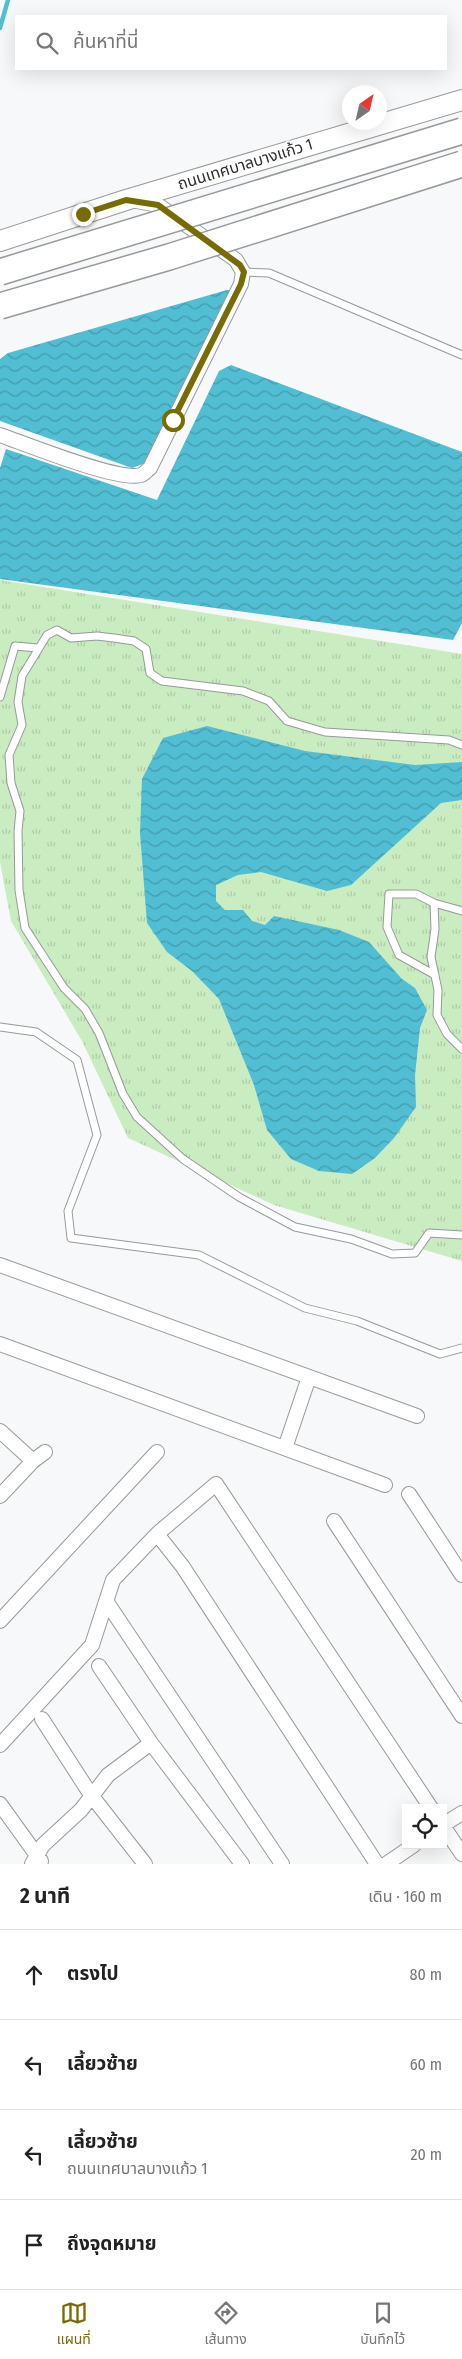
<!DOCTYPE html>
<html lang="th">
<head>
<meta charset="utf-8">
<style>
	body { margin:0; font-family:"Fira Sans Condensed","Noto Sans Thai",sans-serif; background:#f2f2f2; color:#222 }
	.controls { position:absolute; right:15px; bottom:15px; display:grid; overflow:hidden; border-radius:0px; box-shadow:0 5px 20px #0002 }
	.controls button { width:45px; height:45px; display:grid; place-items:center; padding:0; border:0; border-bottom:1px solid #e0e0e0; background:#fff; color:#222; font:25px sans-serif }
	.compass { position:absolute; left:342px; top:85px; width:45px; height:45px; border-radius:50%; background:#fff; box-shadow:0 5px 20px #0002; rotate:34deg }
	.stop { position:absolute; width:15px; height:15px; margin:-11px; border:4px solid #776b04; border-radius:50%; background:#fff }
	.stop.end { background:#776b04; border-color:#fff; box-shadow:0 1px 5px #0008 }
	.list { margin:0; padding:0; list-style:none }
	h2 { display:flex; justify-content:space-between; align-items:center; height:65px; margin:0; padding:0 20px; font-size:21px }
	h2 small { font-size:16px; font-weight:400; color:#767676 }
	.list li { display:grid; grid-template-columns:32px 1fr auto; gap:15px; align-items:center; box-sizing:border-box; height:90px; padding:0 20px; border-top:1px solid #e0e0e0 }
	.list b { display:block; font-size:19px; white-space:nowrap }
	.list p { margin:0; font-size:16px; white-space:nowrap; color:#767676 }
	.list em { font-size:16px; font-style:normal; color:#767676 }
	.icon { flex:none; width:28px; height:28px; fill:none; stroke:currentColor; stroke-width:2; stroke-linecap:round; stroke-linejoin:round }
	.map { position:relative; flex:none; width:462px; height:1864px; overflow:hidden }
	.search { position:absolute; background:#fff; box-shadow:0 5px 20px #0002; left:15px; right:15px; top:15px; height:55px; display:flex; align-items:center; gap:12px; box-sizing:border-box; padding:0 18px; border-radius:0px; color:#767676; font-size:19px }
	.sheet { height:425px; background:#fff }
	nav { display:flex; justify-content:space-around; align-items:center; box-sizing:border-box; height:70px; border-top:1px solid #e0e0e0; background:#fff; font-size:14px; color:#767676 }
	nav a { display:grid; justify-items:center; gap:2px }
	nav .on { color:#776b04 }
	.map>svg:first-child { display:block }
</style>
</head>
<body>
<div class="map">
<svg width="462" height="1864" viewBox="0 0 462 1864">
	<defs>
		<pattern id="grass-tufts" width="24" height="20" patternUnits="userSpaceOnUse" patternTransform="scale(1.25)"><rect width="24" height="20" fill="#caecc1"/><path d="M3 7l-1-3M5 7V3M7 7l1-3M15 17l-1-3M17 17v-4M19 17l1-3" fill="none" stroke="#aecba6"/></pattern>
		<pattern id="water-waves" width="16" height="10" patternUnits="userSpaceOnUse" patternTransform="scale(1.25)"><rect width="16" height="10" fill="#51bed3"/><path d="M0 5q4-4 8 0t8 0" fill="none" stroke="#439bac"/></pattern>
	</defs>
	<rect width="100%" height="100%" fill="#f6f8fa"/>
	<!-- grass -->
	<path fill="url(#grass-tufts)" d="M0,580L462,654V1261L274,1205L128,1138L82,1041L11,921L0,862Z"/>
	<!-- water -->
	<path fill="url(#water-waves)" d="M227,290H233L148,462L132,468L0,421V359L8,353Z
		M231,365L462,452V623L453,640L0,579V468L6,449L157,500L219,371Z
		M207,726L305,751L415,765L462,762V800L441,803L351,885L327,891L261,872L238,875L216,885V901L225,910H243L252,921L265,925L274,916L339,930L369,942L402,979L415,988L427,1010L420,1028L415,1075L416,1107L394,1138L375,1158L352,1174L319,1171L291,1159L267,1130L254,1085L219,999L192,971L167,952L147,923L140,833L142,779L163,738Z"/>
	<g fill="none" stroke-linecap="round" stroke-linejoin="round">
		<!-- stream -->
		<path stroke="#51bed3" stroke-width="4.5" d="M0,28L8,0"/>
		<!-- lane casing -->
		<g stroke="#97999b" stroke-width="9">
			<path id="lane" d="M243,272L269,273L462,355
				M0,697L15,646L38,648
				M462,745L449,740L325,732L287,721L269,701L243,691L162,681L150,673L146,649L134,641L114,638L97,636L71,638L57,630L47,635L22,676L18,702L22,725L9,755L11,783L20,811L18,831L19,890L25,928L64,988L85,1009L99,1033L123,1094L137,1117L183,1159L239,1197L295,1227L351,1239L392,1254L415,1253L429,1233L462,1235
				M434,903L416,894H389L387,927L399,955L435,975
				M462,911L434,903L435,929L431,957L438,990L437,1015L447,1034L462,1049
				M0,1027L36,1032L77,1060L97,1135L68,1211L71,1238L199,1255L305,1308L357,1321L440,1354L462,1348"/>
		</g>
		<!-- street casing -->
		<g stroke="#97999b" stroke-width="16">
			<path id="street" d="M0,435C26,444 119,482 141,475C144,474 147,470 150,468L241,284L243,272L236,260L158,205L131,200
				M0,1265L417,1416
				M0,1344L385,1485
				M0,1431L33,1461
				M285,1448L309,1377
				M409,1494L462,1575
				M0,1496L33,1461L45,1452
				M334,1521L462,1716
				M157,1534L216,1484L431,1808
				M106,1601L282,1864
				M0,1621L157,1452
				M99,1666L151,1743L242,1864
				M42,1719L91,1795L145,1864
				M0,1745L92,1645L113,1580L157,1534L183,1567L377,1864
				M0,1804L41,1861
				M443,1825L462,1813
				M443,1826L462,1854
				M32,1864L43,1845L81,1810L108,1775L151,1743
				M386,1864L414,1845"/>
		</g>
		<!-- secondary casing -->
		<g stroke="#97999b" stroke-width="22">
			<path id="secondary" d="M0,241L126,200L462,100"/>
		</g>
		<!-- lane -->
		<use href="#lane" stroke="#fff" stroke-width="7"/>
		<!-- street -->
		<use href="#street" stroke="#fff" stroke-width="14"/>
		<!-- secondary -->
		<use href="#secondary" stroke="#fff" stroke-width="20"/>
		<!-- highway-bridge casing -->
		<g stroke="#97999b" stroke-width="28" stroke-linecap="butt">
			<path id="highway-bridge" d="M0,272L462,131
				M0,306L169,257L462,164"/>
		</g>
		<!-- highway-bridge -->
		<use href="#highway-bridge" stroke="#fff" stroke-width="25"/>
	</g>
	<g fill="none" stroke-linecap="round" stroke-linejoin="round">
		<!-- route -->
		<path stroke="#776b04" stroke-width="6" d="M83,214L126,200L158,205L240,265L244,272L241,284L173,420"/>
	</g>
	<g text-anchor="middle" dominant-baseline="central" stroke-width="4" stroke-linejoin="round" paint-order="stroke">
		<!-- street labels -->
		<g font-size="16" fill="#2c2d2d" stroke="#fff">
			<text transform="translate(245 164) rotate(-17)">ถนนเทศบาลบางแก้ว 1</text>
		</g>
	</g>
</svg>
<div class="controls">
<button><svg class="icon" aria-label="locate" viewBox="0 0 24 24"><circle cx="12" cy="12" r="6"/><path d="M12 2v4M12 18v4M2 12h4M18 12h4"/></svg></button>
</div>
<svg class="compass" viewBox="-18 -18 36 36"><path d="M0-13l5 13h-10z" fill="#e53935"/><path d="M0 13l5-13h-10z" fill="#767676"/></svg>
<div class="stop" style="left:173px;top:420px"></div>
<div class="stop end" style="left:83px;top:214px"></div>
<div class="search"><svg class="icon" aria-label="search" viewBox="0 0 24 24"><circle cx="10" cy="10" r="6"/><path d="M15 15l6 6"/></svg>ค้นหาที่นี่</div>
</div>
<section class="sheet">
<h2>2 นาที<small>เดิน · 160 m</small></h2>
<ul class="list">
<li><svg class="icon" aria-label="ahead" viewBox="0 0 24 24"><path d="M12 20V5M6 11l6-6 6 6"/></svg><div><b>ตรงไป</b></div><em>80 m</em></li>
<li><svg class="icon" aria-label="left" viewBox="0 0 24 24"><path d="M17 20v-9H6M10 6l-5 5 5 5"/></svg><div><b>เลี้ยวซ้าย</b></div><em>60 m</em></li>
<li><svg class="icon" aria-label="left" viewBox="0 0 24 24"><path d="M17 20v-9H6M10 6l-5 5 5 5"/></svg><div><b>เลี้ยวซ้าย</b><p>ถนนเทศบาลบางแก้ว 1</p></div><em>20 m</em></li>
<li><svg class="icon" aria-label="arrive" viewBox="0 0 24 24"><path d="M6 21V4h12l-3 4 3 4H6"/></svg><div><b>ถึงจุดหมาย</b></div></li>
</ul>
</section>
<nav>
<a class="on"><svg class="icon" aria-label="map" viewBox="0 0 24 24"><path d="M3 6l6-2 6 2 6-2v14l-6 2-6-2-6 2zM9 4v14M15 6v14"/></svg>แผนที่</a>
<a><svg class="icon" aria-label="directions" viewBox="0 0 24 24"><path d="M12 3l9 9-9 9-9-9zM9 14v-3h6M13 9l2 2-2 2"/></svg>เส้นทาง</a>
<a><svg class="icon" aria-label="saved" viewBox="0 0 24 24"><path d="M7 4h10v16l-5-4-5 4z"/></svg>บันทึกไว้</a>
</nav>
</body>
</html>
